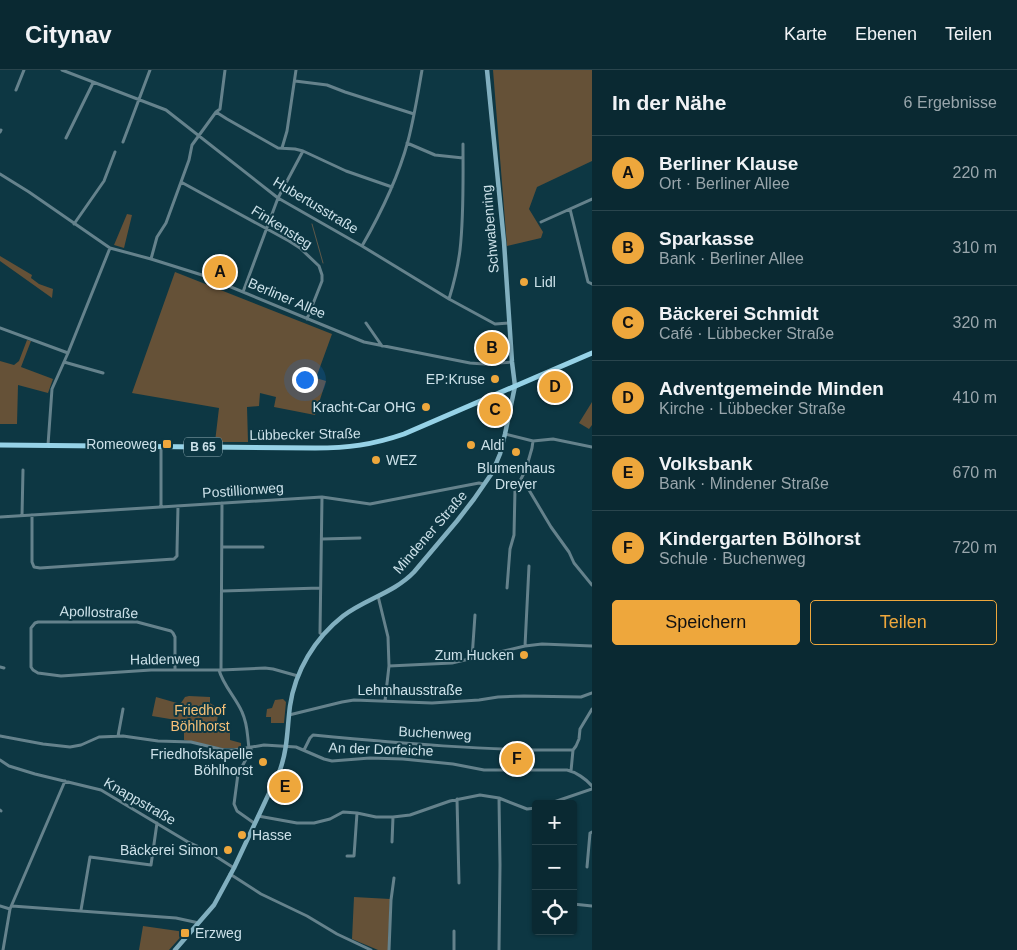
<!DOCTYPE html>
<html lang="de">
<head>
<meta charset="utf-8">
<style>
	body { margin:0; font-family:Arial,sans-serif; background:#18353e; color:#f1f3f6 }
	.controls { position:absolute; right:15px; bottom:15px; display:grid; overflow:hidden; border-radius:5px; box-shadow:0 1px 4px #0004 }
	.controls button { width:45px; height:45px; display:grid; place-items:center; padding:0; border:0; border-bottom:1px solid #2a454d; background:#0a2932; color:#f1f3f6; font:25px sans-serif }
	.you { position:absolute; left:304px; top:309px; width:18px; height:18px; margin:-12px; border:4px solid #fff; border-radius:50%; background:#1a73e8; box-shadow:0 0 0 8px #1a73e833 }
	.badge { display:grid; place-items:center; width:32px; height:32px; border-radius:50%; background:#eea73c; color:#111; font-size:16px; font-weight:700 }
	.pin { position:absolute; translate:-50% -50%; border:2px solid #fff; box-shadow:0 1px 5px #0006 }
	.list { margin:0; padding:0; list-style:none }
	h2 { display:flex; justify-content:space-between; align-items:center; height:65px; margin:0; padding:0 20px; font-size:21px }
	h2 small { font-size:16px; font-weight:400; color:#99a6ac }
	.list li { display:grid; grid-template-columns:32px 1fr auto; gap:15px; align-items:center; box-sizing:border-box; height:75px; padding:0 20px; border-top:1px solid #2a454d }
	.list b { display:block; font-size:19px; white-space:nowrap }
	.list p { margin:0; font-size:16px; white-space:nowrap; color:#99a6ac }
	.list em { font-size:16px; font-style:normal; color:#99a6ac }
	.actions { display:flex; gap:10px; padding:15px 20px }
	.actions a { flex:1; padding:11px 0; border:1px solid #eea73c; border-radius:5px; text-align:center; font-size:18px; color:#eea73c }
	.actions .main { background:#eea73c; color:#111 }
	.icon { flex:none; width:28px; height:28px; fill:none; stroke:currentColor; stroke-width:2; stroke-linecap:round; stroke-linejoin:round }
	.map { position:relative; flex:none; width:592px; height:880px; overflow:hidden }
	header { display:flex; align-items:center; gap:30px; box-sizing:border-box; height:70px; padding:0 25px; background:#0a2932; border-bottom:1px solid #2a454d }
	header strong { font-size:24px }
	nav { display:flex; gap:28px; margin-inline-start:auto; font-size:18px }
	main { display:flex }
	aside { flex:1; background:#0a2932 }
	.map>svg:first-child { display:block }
</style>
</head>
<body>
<header>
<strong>Citynav</strong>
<nav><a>Karte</a><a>Ebenen</a><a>Teilen</a></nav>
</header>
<main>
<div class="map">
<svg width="592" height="880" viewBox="0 0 592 880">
	<rect width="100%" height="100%" fill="#0d3743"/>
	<!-- green -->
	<path fill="#655137" d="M493,0H592V91L537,117L529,139L543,162L541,168L507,176Z
		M127,144L132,145L124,178L114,175Z
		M0,186L32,205L31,208L39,214L53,219L52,228L0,191Z
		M175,202L332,264L316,308L326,311L315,345L274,337L276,327L260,323L259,336L247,337L248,372H215L219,338L132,323Z
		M27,270L31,271L21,297L53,309L48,323L18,315L17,354H0V291L14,295L19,291Z
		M592,332V355L589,359L579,353Z
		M189,626L210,627V633L219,639L216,657L230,659V670L241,673V678H222L184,670V656L177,654L176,650L152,646L156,627L177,633H181L185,627Z
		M283,629L286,632L284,653H271V647H266L267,639L272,638L275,630Z
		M354,827L390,829L388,880H378L352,869Z
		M143,856L185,862L169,880H139Z"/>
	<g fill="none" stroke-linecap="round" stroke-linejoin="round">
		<!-- stream -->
		<path stroke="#5e5849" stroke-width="1" d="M312,154L323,193"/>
		<!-- street -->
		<path stroke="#65828c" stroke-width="3" d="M62,0L166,40L278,128L362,176L449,229L495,254L509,253
			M295,11L327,15L345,22L414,44
			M16,20L24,0
			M216,42L227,49L278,78L295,79L303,81L346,101L392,117
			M0,62L1,60
			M66,68L93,13
			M123,72L150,0
			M407,73L435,85L463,88
			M282,78L287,61L296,0
			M0,104L29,122L110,178L151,189L202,205L364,272L470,293L484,294L512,292
			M181,112L289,171L300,178L319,196L322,205V211L307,249
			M570,139L588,212L592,214
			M541,152L592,129
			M74,154L104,111L115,82
			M362,176C381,143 398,108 408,71C414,48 418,24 422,0
			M151,189L157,167L166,153L181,112L189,90L192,75L216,42L220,39L225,0
			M243,222L278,128L303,81
			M449,229C454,213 458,196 460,180C464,145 463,109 463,74
			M366,253L382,276
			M0,258L68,283
			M64,292L103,303
			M505,364L533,371L553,369L592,377
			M48,375L52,319L68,283L110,178
			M520,411L526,415L551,457L569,482L574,493L592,515
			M322,427L320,563L323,565
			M161,437V376
			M32,445V492L34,497L40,498L174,489L177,486V481L178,436
			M22,446L23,400
			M0,447L322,427L370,434L479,413L484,414
			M322,469L360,468
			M222,477H263
			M507,518L510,479L514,465L515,419L520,411L526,399L532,378L533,371
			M222,521L320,518
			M378,526L388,567L389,596L385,631
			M525,576L529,496
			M472,588L475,545
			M389,596L452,593L525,576L542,574L592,576
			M0,597L4,598
			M175,600V567L173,563L171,561L137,552H38L35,553L31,558V597L33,600L38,603L61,606L151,600H221L265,598L273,599L298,606
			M219,600C223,615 236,628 242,642C248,655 247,664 249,678
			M221,600L222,433
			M289,645L342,632L354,630L432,633L479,630L498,627L524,626L581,627L592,623
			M0,666L43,674L70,677L81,675L99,667L123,666L158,671L191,672L224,680H234L264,675L296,677L324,689L332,691L370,688L403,689L453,694L484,700H567C576,702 586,709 592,716
			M118,666L123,639
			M251,677V680L238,704L234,734L237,741L254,753
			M304,680L310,668L313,665C399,673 487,681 573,680
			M0,690L9,696L35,704L101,720L188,772L206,780L234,798
			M571,701L573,680L576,676L579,669L580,659L592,639
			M499,728L500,795L499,880
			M457,729L459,813
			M548,734L592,719
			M0,740L1,741
			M258,746L297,753H314L330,749L343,742L357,743L376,747H393L410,745L450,731L480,725L499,728L527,739L536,738
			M392,772L393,747
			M347,786H354L357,743
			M587,797L590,763L592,762
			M230,804L261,824L307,846L337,864L371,880
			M573,834L592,836
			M0,836L10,839
			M12,836L176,848L199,853
			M81,840L90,787L151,795L157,753
			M3,880L10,839L65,711
			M389,880L391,830L394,808
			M454,880V861"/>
		<!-- secondary -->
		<path stroke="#81afbf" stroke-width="4.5" d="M175,880L214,835L234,798L280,700C288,677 287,659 290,636C295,601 315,568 343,546C365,529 394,523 414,502L457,451L474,429L492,403L500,384L505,364L515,316L512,292L504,172L487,0"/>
		<!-- primary -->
		<path stroke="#96d2e7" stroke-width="5" d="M0,375L315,378C348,378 372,375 404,364L592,283"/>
	</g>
	<!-- markers -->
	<g fill="#eea73c" stroke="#0d3743" stroke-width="2">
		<circle cx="524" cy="212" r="5"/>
		<circle cx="495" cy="309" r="5"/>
		<circle cx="426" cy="337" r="5"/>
		<rect x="162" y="369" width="10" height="10" rx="2.5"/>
		<circle cx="471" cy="375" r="5"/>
		<circle cx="516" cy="382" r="5"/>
		<circle cx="376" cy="390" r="5"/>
		<circle cx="524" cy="585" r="5"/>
		<circle cx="263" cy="692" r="5"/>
		<circle cx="242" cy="765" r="5"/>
		<circle cx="228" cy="780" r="5"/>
		<rect x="180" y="858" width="10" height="10" rx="2.5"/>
	</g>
	<g text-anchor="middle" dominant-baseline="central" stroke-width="4" stroke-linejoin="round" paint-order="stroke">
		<!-- shield labels -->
		<rect fill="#0d3743" stroke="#93aeb7" stroke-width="1" x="184" y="367.5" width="38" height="19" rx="4"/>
		<g font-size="12" font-weight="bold" fill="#cce1e9">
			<text x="203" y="377">B 65</text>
		</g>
		<!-- street labels -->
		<g font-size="14" fill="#cce1e9" stroke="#0d3743">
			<text transform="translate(316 135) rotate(31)">Hubertusstraße</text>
			<text transform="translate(282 157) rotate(32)">Finkensteg</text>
			<text transform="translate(490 159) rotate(-95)">Schwabenring</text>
			<text transform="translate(287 228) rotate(23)">Berliner Allee</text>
			<text transform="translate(305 364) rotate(-1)">Lübbecker Straße</text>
			<text transform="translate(243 420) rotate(-4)">Postillionweg</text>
			<text transform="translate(430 462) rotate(-49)">Mindener Straße</text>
			<text transform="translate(99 542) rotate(2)">Apollostraße</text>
			<text transform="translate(165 589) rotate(-1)">Haldenweg</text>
			<text x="410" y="620">Lehmhausstraße</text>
			<text transform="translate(435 663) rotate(3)">Buchenweg</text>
			<text transform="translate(381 679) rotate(2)">An der Dorfeiche</text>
			<text transform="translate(140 731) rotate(30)">Knappstraße</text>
		</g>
		<!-- poi labels -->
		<g font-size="14" fill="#cce1e9" stroke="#0d3743" text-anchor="end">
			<text x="534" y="212" text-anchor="start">Lidl</text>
			<text x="485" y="309">EP:Kruse</text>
			<text x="416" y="337">Kracht-Car OHG</text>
			<text x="157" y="374">Romeoweg</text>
			<text x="481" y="375" text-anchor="start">Aldi</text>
			<text x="386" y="390" text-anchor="start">WEZ</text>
			<text x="516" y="398" text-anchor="middle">Blumenhaus<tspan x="516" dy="16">Dreyer</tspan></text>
			<text x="514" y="585">Zum Hucken</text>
			<text x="253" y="684">Friedhofskapelle<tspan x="253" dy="16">Böhlhorst</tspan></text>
			<text x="252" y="765" text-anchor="start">Hasse</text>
			<text x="218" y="780">Bäckerei Simon</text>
			<text x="195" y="863" text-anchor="start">Erzweg</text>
		</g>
		<!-- park labels -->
		<g font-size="14" fill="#f7c178" stroke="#0d3743">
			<text x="200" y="640">Friedhof<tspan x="200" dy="16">Böhlhorst</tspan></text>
		</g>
	</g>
</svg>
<div class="controls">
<button>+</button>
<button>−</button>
<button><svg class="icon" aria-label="locate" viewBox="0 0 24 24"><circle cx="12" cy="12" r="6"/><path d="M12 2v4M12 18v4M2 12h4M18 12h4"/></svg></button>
</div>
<div class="you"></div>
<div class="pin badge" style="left:220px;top:202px">A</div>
<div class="pin badge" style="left:492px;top:278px">B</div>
<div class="pin badge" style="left:495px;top:340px">C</div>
<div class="pin badge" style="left:555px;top:317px">D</div>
<div class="pin badge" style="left:285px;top:717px">E</div>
<div class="pin badge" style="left:517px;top:689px">F</div>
</div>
<aside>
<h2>In der Nähe<small>6 Ergebnisse</small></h2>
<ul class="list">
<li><span class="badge">A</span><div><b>Berliner Klause</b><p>Ort · Berliner Allee</p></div><em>220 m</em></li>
<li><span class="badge">B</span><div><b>Sparkasse</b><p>Bank · Berliner Allee</p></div><em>310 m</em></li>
<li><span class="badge">C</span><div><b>Bäckerei Schmidt</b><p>Café · Lübbecker Straße</p></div><em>320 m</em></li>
<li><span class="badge">D</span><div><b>Adventgemeinde Minden</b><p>Kirche · Lübbecker Straße</p></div><em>410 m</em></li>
<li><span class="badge">E</span><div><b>Volksbank</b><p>Bank · Mindener Straße</p></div><em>670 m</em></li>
<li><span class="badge">F</span><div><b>Kindergarten Bölhorst</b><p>Schule · Buchenweg</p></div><em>720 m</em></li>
</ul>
<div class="actions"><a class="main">Speichern</a><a>Teilen</a></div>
</aside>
</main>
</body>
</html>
